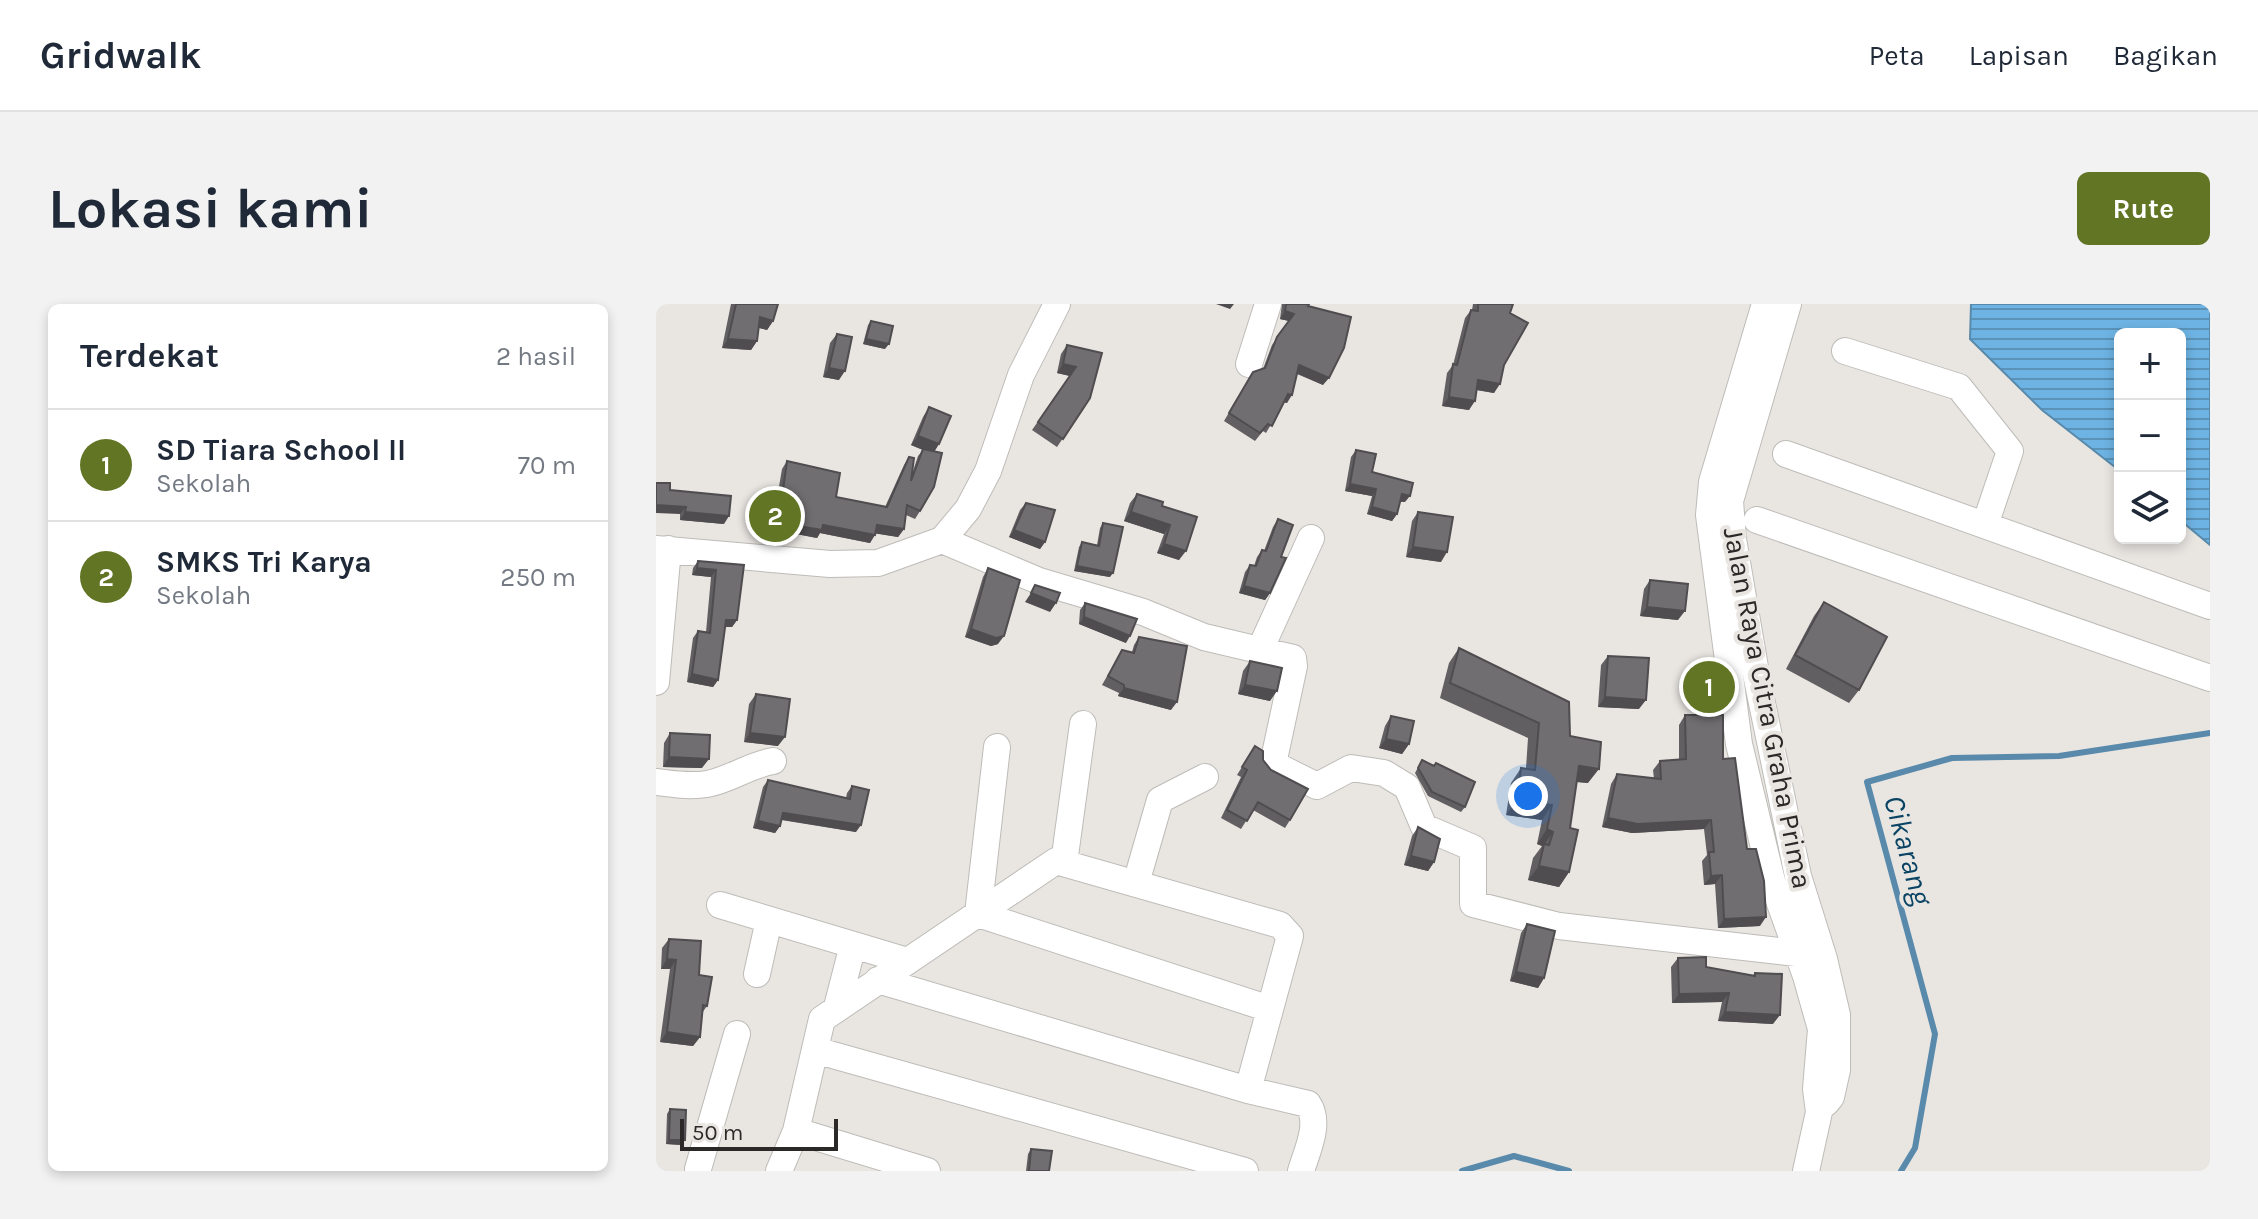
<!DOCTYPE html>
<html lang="id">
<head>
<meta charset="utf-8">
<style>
	body { margin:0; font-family:Karla,sans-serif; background:#f2f2f3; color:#1f2937 }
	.controls { position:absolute; right:24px; top:24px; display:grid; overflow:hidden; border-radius:12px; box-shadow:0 4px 12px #0003 }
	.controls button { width:72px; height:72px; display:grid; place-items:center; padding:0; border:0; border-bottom:2px solid #e0e1e3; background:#fff; color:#1f2937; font:40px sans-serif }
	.scale { position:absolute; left:24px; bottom:20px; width:158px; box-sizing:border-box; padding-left:8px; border:4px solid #2a2928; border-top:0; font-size:22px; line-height:28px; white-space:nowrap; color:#2a2928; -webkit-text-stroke:6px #e9e6e2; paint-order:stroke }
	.you { position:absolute; left:872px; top:492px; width:28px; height:28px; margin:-20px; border:6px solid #fff; border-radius:50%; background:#1a73e8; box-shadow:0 0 0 12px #1a73e833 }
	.badge { display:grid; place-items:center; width:52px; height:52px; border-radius:50%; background:#617524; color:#fff; font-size:26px; font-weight:700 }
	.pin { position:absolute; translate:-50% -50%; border:4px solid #fff; box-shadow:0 2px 8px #0006 }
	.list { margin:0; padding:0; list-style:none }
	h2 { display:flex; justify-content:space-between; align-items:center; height:104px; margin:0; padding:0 32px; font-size:34px }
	h2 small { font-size:26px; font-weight:400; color:#747a83 }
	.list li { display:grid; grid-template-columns:52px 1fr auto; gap:24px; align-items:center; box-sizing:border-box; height:112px; padding:0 32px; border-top:2px solid #e0e1e3 }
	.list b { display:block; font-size:30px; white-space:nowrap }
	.list p { margin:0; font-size:26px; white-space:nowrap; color:#747a83 }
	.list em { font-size:26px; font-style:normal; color:#747a83 }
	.icon { flex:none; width:44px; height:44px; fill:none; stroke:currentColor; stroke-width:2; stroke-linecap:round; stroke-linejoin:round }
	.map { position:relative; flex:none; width:1554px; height:867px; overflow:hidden; border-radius:12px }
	header { display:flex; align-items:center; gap:48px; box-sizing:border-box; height:112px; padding:0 40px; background:#fff; border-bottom:2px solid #e0e1e3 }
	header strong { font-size:38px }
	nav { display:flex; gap:44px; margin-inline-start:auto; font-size:28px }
	.intro { display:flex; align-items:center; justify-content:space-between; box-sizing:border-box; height:192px; padding:0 48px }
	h1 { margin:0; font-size:56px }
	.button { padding:20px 36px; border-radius:12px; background:#617524; color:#fff; font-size:28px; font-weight:700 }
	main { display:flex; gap:48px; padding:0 48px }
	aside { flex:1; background:#fff; border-radius:12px; box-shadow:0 4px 12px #0003 }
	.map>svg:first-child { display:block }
</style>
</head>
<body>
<header>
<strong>Gridwalk</strong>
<nav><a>Peta</a><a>Lapisan</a><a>Bagikan</a></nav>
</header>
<div class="intro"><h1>Lokasi kami</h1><a class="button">Rute</a></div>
<main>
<aside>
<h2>Terdekat<small>2 hasil</small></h2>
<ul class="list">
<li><span class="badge">1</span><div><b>SD Tiara School II</b><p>Sekolah</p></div><em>70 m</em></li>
<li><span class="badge">2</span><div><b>SMKS Tri Karya</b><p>Sekolah</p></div><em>250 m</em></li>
</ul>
</aside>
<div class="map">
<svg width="1554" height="867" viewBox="0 0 1554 867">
	<defs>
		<pattern id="water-rules" width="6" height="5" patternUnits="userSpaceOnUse" patternTransform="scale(2)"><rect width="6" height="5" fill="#6db3e3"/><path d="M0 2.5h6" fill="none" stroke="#5a92b8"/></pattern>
	</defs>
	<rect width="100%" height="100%" fill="#e9e6e2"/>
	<!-- water -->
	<path fill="url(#water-rules)" stroke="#598aab" stroke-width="2" d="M1315,0H1554V241L1524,216V30H1464V167L1386,106L1314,35Z"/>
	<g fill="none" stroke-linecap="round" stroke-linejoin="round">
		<!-- stream -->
		<path stroke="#598aab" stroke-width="6" d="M806,867L858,852L913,867
			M1245,867L1259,844L1279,730L1211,478L1296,454L1403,452L1554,429"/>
		<!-- minor casing -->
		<g stroke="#bebcb8" stroke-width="28">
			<path id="minor" d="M1109,0L1056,178L1053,211L1083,440L1116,577L1150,672L1165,725L1160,785L1163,808L1150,867
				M1132,0L1074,197L1077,235L1101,375L1142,572L1168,655L1181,711V766L1175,793L1170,799
				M1189,47L1303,83L1354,147L1329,221
				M593,60L612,0
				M1130,150L1554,302
				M1101,216L1554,374
				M286,236L383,277L487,308L548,333L637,354L638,362L617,460L661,482L695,464L728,469L751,483L768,523L817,544V600L903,622L1140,649
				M0,245L174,260L222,259L286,236L312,205L332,167L365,71L401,0
				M603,348L655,234
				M0,378L12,245
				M341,443L322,610L614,705
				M0,478C17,480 33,483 51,480C74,476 93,461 117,457
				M408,559L427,420
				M480,579L504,496L549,473
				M64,601L251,657
				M101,670L113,616
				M222,676L592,786
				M181,703L197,641
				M159,746L589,867
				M140,827L271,867
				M42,865L81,730
				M123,867L140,827L166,715L400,557L624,621L634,632L592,786L652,800C665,819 651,847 645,867"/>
		</g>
		<!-- minor -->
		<use href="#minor" stroke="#fff" stroke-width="26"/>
	</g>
	<!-- wall -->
	<path fill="#615f61" d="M75,0H122L117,17L111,26L103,24L101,37L95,46L66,44Z
		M626,0H653L652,2L667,81L641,70L631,99L628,98L610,129L607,127L599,137L568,117L597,68L607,65L616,41L633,17L624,15Z
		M817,0H857L854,9L848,61L838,89L820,86L813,106L786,102L791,69L797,61L809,14L815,6H816Z
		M215,17L229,45L207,40L212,21Z
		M181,30L183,76L167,73L174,39Z
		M411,41L434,94L401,143L376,126L414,72L401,69L405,50Z
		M273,103L283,140L278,147L264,207L259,215L250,211L248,225L242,233L219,229L214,239L164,229L161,234L125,227L129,202L120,200L126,165L131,157L180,193L229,203L248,161L253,153L257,167L262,152L267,146L255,141L267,113Z
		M700,146L716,168L749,198H744L741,210L736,217L711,210L716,192L689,187L695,153Z
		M14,186L68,220L24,216V210Z
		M481,190L506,202L541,213L523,256L501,249L508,230L468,217L474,199Z
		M370,199L389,238L384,245L353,233L364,206Z
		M762,208L785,258L750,253L756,217Z
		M622,215L625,253L614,289L609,296L583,289L589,268L594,261L598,262L601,253L606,246L608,247L617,223Z
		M447,219L454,273L418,267L423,243L426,238L441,241L444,224Z
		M42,257L88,261L81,316L76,323H69L62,376L57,383L31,378L37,334L42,327L50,328L55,273L36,271L37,264Z
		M332,264L342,340L335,342L309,333L327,273Z
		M994,276L1022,316L984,312L988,285Z
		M1168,298L1203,386L1193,399L1130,365L1158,312Z
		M429,299L470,339L423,320L424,306Z
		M483,333L515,406L462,392L463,389L446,381L466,346L476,348L478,341Z
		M803,344L914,432L932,479L920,478L914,524L913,568L903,583L872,576L877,554L886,542L881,540L886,516L850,511L855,479L865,464H870L872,434L784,394L793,359Z
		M952,352L983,405L942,403L945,361Z
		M594,357L614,397L582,390L587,367Z
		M100,390L122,442L88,438L93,400Z
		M1029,411L1067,455L1091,545L1104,622L1062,624L1059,580L1048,581L1046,557L1051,551L1048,525L976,529L946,523L955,480L961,470L998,475L997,466L1004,457L1023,456V421Z
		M735,412L753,440L746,450L723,444L729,422Z
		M14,429L46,464L7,463L8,439Z
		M599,442L607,456L634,516L629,524L597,506L585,525L565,514L585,473L581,471Z
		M766,456L809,503L805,508L772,492L759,469Z
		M112,476L190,494L191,489L196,482L200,528L125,516L124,522L119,529L97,524L107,483Z
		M762,523L778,558L772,567L748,561L756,532Z
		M871,620L888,674L882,684L854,677L865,629Z
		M13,635L43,671L51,702L46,709L44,733L37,742L4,738L14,665H5L6,644Z
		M1022,654L1050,663L1097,671L1099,669L1117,720L1062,717L1066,698L1016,699L1015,663Z
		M14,805L29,836L26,841L10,840L11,810Z
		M375,845L393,867H370L372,850Z"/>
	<!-- shaded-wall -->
	<path fill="#4f4d4f" d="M560,0H578L574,5Z
		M629,7L638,10L633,17L624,15Z
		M104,13L117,17L111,26L97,22Z
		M72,35L101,37L95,46L66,44Z
		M210,35L233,40L229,45L207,40Z
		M407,60L420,63L414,72L401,69Z
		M643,61L673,74L667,81L638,68Z
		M173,64L189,67L183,76L167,73Z
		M822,76L844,80L838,89L816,85Z
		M632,90L636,91L631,99L627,98Z
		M793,93L819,97L813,106L786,102Z
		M262,132L283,140L277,150L255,141Z
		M694,180L720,185L716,192L689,187Z
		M746,190L754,192L749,198L742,197Z
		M126,193L134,195L129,202L120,200Z
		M0,201L30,203L24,210L0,209Z
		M716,203L741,210L736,217L711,210Z
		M29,208L73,212L68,220L24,216Z
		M475,208L514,221L508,230L468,217Z
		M130,220L167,221L219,231L214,239L164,229L161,234L125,227Z
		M221,221L248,225L242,233L216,229Z
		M358,226L389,238L384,245L353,233Z
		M508,240L530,247L523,256L501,249Z
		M757,243L791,248L785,258L750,253Z
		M421,262L457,269L454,273L418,267Z
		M41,264L60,266L55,273L36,271Z
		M588,282L614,289L609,296L583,289Z
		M375,289L400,299L394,308L369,298Z
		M991,303L1029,307L1022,316L984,312Z
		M428,313L474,332L470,339L423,320Z
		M70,316H81L76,323H65Z
		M315,325L348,332L342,340L335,342L309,333Z
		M36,370L62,376L57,383L31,378Z
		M589,381L621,387L614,397L582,390Z
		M468,384L521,398L515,406L462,392Z
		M949,393L990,396L983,405L942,403Z
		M94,429L129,433L122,442L88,438Z
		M730,435L753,440L746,450L723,444Z
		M13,453L53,455L46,464L7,463Z
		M923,462L943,465L932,479L912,477Z
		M861,496L896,501L886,516L850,511Z
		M127,509L205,521L200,528L122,515Z
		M952,514L1055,516L1048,525L976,529L946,523Z
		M102,517L124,522L119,529L97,524Z
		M891,525L897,528L887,542L888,540L886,542L881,540Z
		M755,552L778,558L772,567L748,561Z
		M883,562L913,568L903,583L872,576Z
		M1066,571L1059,580L1048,581L1055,572Z
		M1110,613L1104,622L1062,624L1068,615Z
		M11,655L20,656L14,665H5Z
		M860,668L888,674L882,684L854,677Z
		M1073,689L1066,698L1016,699L1023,690Z
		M1069,708L1124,711L1117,720L1062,717Z
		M11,728L44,733L37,742L4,738Z
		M13,836H29L26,841L10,840Z"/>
	<!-- building -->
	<path fill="#716e71" stroke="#4f4d4f" stroke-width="2" d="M80,0H122L117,17L104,13L101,37L72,35Z
		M630,0H653L652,2L695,13L688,44L673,74L643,61L636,91L632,90L616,122L612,120L604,129L573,109L597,68L609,64L621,33L638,10L629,7Z
		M822,0H857L854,9L872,19L848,61L844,80L822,76L819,97L793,93L797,60L801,61L815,6L822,7Z
		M215,17L237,22L233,40L210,35Z
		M181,30L196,33L189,67L173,64Z
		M411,41L446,49L434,94L407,135L382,118L420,63L407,60Z
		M273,103L295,112L283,140L262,132Z
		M267,145L286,149L278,183L264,207L251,201L248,225L221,221L219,231L167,221L166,226L130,220L134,195L126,193L131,157L184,169L180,193L231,203L253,153L258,154L255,177Z
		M700,146L720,150L716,168L757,179L754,192L746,190L741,210L716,203L720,185L694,180Z
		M0,179H14V186L75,192L73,212L29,208L30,203L0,201Z
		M481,190L507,198L506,202L541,213L530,247L508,240L514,221L475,208Z
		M370,199L399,206L389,238L358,226Z
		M762,208L797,213L791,248L757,243Z
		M622,215L637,221L625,253L630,254L614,289L588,282L594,261L600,262L606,246L610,247Z
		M447,219L467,223L457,269L421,262L426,238L443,242Z
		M42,257L88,261L81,316H70L62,376L36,370L42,327L54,329L60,266L41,264Z
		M332,264L364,276L348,332L340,334L315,325Z
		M994,276L1032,280L1029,307L991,303Z
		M379,281L404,289L400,299L375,289Z
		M1168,298L1231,333L1203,386L1139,351Z
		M429,299L481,315L474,332L428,313Z
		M483,333L531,342L521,398L468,384V381L452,372L466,346L478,349Z
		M803,344L913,398L914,432L945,438L943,465L923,462L914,524L922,526L913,568L883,562L888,540L893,541L897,528L891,525L896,501L861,496L865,464L879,466L883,419L794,379Z
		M952,352L993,354L990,396L949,393Z
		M594,357L626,364L621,387L589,381Z
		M100,390L134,395L129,433L94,429Z
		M1029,411H1067V455L1079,454L1091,545H1100L1108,577L1110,613L1068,615L1066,571L1055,572L1053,548H1058L1055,516L982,520L952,514L961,470L1005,475L1004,457L1030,455Z
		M735,412L758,417L753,440L730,435Z
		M14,429L54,431L53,455L13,453Z
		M599,442L607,447V456L615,466L652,485L634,516L602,498L591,517L571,506L591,466L586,463Z
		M766,456L778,462L780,459L819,478L809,503L776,488L762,464Z
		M112,476L194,495L196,482L213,486L205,521L127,509L124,522L102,517Z
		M762,523L784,535L778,558L755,552Z
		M871,620L899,627L888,674L860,668Z
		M13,635L45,637L43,671L56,673L51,702L47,701L44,733L11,728L20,656L11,655Z
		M1050,653V663L1099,672V669L1126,670L1124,711L1069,708L1073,689L1023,690L1022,654Z
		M14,805L30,806L29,836H13Z
		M375,845L396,847L393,867H373Z"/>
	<g text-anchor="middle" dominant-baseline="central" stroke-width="8" stroke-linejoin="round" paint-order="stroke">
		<!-- street labels -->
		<g font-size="28" fill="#2a2928" stroke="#e9e6e2">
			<text transform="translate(1112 404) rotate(79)">Jalan Raya Citra Graha Prima</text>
		</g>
		<!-- water labels -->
		<g font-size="30" font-style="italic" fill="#0a4363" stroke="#e9e6e2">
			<text transform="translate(1252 546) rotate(75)">Cikarang</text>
		</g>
	</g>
</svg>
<div class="controls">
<button>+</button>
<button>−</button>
<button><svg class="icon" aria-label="layers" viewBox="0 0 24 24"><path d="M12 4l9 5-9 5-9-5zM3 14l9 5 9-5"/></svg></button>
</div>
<div class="scale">50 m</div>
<div class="you"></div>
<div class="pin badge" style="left:1053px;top:383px">1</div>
<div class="pin badge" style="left:119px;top:212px">2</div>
</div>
</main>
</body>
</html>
